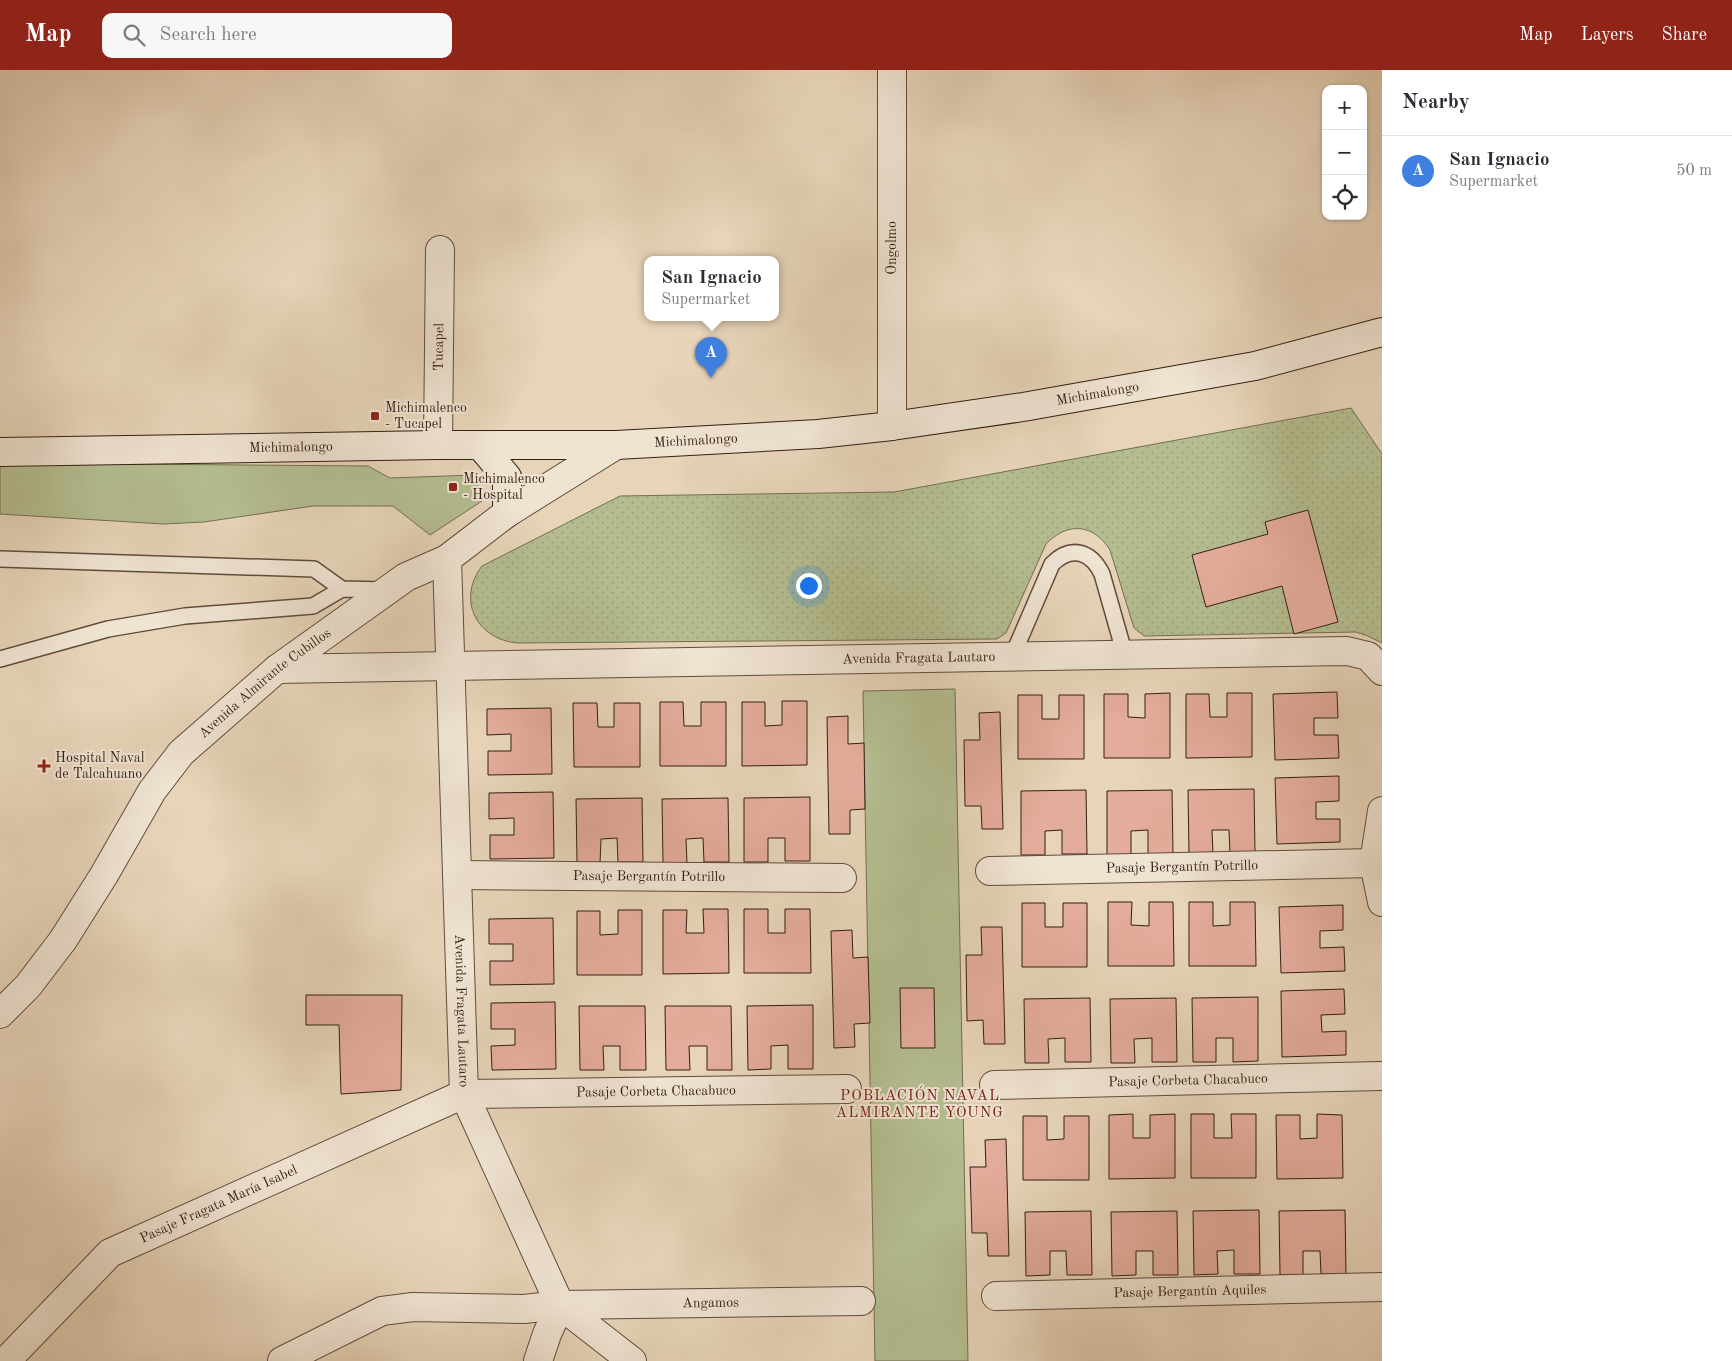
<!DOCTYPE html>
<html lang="en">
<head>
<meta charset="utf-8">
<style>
	body { margin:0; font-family:"Old Standard TT",serif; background:#f7f7f7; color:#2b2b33 }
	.controls { position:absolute; right:15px; top:15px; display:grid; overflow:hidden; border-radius:10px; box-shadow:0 1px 4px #0004 }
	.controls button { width:45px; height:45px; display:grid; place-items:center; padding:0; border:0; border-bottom:1px solid #e1e1e2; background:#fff; color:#2b2b33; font:25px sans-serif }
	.you { position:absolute; left:808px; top:515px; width:18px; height:18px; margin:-12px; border:4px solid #fff; border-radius:50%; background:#1a73e8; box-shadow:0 0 0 8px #1a73e833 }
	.badge { display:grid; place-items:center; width:32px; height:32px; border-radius:50%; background:#8f2418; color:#fff; font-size:16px; font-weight:700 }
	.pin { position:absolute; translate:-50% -41px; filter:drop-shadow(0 1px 2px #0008) }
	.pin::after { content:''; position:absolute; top:26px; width:18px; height:15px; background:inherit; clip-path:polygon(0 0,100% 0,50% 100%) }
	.popup { position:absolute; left:644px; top:186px; width:135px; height:65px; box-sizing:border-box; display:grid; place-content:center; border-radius:10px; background:#fff; filter:drop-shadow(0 1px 4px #0005); font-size:16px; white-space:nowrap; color:#7c7c81 }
	.popup b { font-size:19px; color:#2b2b33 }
	.popup::after { content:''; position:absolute; left:50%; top:100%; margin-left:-10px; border:10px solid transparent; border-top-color:#fff }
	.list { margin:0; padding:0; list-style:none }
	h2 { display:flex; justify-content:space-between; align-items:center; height:65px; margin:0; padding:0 20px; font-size:21px }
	h2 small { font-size:16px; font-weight:400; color:#7c7c81 }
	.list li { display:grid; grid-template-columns:32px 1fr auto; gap:15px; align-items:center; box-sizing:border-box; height:70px; padding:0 20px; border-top:1px solid #e1e1e2 }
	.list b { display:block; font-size:19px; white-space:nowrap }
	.list p { margin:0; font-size:16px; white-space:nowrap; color:#7c7c81 }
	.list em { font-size:16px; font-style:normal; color:#7c7c81 }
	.icon { flex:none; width:28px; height:28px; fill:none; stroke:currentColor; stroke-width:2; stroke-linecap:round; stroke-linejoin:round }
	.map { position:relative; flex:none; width:1382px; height:1291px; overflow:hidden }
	header { display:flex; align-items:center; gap:30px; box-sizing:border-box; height:70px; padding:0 25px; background:#8f2418; color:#fff }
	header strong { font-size:24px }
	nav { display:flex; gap:28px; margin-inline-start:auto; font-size:18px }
	.search { width:350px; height:45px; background:#f7f7f7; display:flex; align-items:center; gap:12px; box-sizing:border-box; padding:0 18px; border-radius:10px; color:#7c7c81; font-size:19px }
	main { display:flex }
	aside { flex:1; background:#fff }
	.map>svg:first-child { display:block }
</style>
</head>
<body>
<header>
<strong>Map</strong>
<div class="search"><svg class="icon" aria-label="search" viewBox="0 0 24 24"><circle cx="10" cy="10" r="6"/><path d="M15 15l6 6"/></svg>Search here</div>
<nav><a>Map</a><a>Layers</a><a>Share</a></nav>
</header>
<main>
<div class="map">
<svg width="1382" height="1291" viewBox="0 0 1382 1291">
	<defs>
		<pattern id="grass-dots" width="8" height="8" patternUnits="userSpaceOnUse" patternTransform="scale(1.25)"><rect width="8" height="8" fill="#b4bd90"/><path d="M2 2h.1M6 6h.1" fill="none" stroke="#9ba27b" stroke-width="1.8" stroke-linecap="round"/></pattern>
	</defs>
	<rect width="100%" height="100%" fill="#e7d4b9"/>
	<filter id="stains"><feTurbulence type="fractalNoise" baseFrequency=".004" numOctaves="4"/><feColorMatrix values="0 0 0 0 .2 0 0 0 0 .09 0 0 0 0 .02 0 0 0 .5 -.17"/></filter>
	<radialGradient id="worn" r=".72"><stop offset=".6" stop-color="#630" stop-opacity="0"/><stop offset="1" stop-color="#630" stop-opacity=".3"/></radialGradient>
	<!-- grass -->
	<path fill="url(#grass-dots)" stroke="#746e52" d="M1351,338L1382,384V573L1368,566L1356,562L1144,566L1134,558L1110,480C1093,453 1067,452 1046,474L1006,563L997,569L518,573C477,570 456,530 482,496L620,426L894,422Z"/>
	<!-- park -->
	<path fill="#b4bd90" stroke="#746e52" d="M0,393L368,396L390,408L475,405L482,431L430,465L393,436H313L204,452L163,454L0,444Z
		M955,619L968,1291H875L863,621Z"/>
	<!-- building -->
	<path fill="#e4ac9c" stroke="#331f13" d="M1308,440L1338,552L1294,564L1282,516L1206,537L1192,485L1268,464L1265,452Z
		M1337,622L1338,648H1314V665H1338L1339,688L1275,690L1273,624Z
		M1170,623V688H1104V624H1128V647L1145,648V624Z
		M1227,623H1252V687L1186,688V624H1209L1210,647H1227Z
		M1018,625H1042V649H1059V625H1084V689H1018Z
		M782,631H807V695L742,696V632H765V656L782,655Z
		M660,632H683L684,656H701V632H726V696H660Z
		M573,633H597L598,657H614V633H640V697H574Z
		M551,638L552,704L488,705V681H511V664L487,665V639Z
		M1000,642L1003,759H982L981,736H965L964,670H980L979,643Z
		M848,646V674L864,673L865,739L850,740V764H829L827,647Z
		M1339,706V731L1316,732V749H1340V772L1277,774L1275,708Z
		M1254,719L1255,783H1230L1229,760H1212L1213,784H1189L1188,720Z
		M1086,720L1087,784H1062V760L1045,761V785H1021V721Z
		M1172,720L1173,784H1148V760L1131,761V785H1107V721Z
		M553,722L554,788L490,789V765H514V748L489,749V723Z
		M810,727V791H785V768H768V792H744V728Z
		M642,728L643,792H618L617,768L601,769L600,793H577L576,729Z
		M728,728L729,792H704L703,768L686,769L687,793H663L662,729Z
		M1108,832H1132L1131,855L1149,856V832H1173L1174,896H1108Z
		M1189,832H1213V856L1230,855V832H1255L1256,896H1189Z
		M1022,833H1045V857H1063V833H1087V897H1022Z
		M1343,835V860L1320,861V878L1344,877L1345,901L1281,903L1279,837Z
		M703,839H728L729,903L663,904V840H687L686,863H704Z
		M744,839H768V863H785V839H810L811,903H744Z
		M618,840H642V905H577V841H600V865L618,864Z
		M553,848L554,914L490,915V891H513V874H489V849Z
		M981,857H1002L1005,974H984L983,950L967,951L966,885H982Z
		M852,860L853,888L868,887L870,953L854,954L855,977L834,978L831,861Z
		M900,918H934L935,978H901Z
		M1344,919L1345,944L1321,945L1322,962L1346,961V985L1282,987L1281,921Z
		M306,925H402L401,1020L341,1024L339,955H306Z
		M1258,927V991L1233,992V968H1216V992H1193L1192,928Z
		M1090,928L1091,992H1065V968L1048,969L1049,993H1025L1024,929Z
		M1176,928L1177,992H1152V968L1134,969L1135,993H1111L1110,929Z
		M555,932L556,999L492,1000L491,976L515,975V959H491V933Z
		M813,935V999H788V975L771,976V999L748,1000L747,936Z
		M579,936H645L646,1000H620V976H603L604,1000H580Z
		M665,936H731L732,1000H707V976H689L690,1000H666Z
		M1133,1044V1068H1150V1045L1175,1044V1108L1109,1109V1045Z
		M1191,1044H1214V1068H1232L1231,1044H1256V1108H1191Z
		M1317,1044L1342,1045L1343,1108L1277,1109L1276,1045H1300V1069L1317,1068Z
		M1023,1046H1047V1070L1064,1069V1046H1089V1110H1023Z
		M1006,1069L1009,1186H988L987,1163H972L970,1097H986L985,1070Z
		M1259,1140L1260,1204H1234V1180L1217,1181L1218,1204L1194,1205L1193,1141Z
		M1345,1140L1346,1204H1321L1320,1181H1303V1205H1280L1279,1141Z
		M1091,1141L1092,1205H1067L1066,1181H1050V1205L1026,1206L1025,1142Z
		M1177,1141L1178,1205H1153V1181H1136V1205L1112,1206L1111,1142Z"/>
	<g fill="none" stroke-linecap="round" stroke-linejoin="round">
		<!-- lane casing -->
		<g stroke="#604c3c" stroke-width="18">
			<path id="lane" d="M0,489L314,499L342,519
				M1012,587L1052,494C1071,475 1091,481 1102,504L1125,585
				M0,589L108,559L185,546L313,536L342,519L386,520"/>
		</g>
		<!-- street casing -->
		<g stroke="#604c3c" stroke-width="30">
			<g id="street">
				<path d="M892,356V0"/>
				<path id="s1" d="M438,375L440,180"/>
				<path id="s2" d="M447,489L464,1024L560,1235L632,1291"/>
				<path id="s3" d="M277,599L1347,581L1368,586L1382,601"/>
				<path d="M1382,741L1374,793L1382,832"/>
				<path id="s4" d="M990,801L1374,793"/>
				<path id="s5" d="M458,805L842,808"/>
				<path id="s6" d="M0,944L28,916L63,870L104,805L152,721L181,683L277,599L406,507L447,489L507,443L616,375"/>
				<path id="s7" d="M994,1015L1382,1006"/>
				<path id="s8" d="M996,1226L1382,1217"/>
				<path id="s9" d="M6,1291L110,1183L464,1024L847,1019"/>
				<path id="s10" d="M282,1291L382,1241L413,1237L524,1239L560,1235L861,1231"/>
				<path d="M538,1291L547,1264L560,1235"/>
			</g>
		</g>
		<!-- secondary casing -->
		<g stroke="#331f13" stroke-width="30">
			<g id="secondary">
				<path d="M480,375L507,407V443"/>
				<path id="s11" d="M0,382L438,375H616L818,364L892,356L1023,337L1255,296L1382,262"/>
			</g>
		</g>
		<!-- lane -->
		<use href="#lane" stroke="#efe3d2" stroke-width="15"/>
		<!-- street -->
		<use href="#street" stroke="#efe3d2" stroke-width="28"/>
		<!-- secondary -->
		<use href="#secondary" stroke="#efe3d2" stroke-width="28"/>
	</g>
	<!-- markers -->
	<g fill="#8f2418" stroke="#efe3d2" stroke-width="2">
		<rect x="370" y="341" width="10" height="10" rx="2.5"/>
		<rect x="448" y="412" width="10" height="10" rx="2.5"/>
		<path d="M41.5 688.5h5v5h5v5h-5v5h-5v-5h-5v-5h5z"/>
	</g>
	<g text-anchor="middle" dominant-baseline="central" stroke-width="4" stroke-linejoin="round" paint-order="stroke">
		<!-- street labels -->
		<g font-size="14" fill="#331f13" stroke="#efe3d2">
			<text transform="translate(892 178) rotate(-90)">Ongolmo</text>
			<text stroke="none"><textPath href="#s1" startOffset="98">Tucapel</textPath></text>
			<text stroke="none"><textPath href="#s11" startOffset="1101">Michimalongo</textPath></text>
			<text stroke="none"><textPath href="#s11" startOffset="696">Michimalongo</textPath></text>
			<text stroke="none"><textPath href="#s11" startOffset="291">Michimalongo</textPath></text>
			<text stroke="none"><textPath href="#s3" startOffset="642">Avenida Fragata Lautaro</textPath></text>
			<text stroke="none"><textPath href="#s6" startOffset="428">Avenida Almirante Cubillos</textPath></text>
			<text stroke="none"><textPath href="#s4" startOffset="192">Pasaje Bergantín Potrillo</textPath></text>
			<text stroke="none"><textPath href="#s5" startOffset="191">Pasaje Bergantín Potrillo</textPath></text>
			<text stroke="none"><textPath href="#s2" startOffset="452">Avenida Fragata Lautaro</textPath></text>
			<text stroke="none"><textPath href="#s7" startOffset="194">Pasaje Corbeta Chacabuco</textPath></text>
			<text stroke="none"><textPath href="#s9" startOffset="730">Pasaje Corbeta Chacabuco</textPath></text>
			<text stroke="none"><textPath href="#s9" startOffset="269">Pasaje Fragata María Isabel</textPath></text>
			<text stroke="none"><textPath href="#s8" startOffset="194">Pasaje Bergantín Aquiles</textPath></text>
			<text stroke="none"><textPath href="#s10" startOffset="441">Angamos</textPath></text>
		</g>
		<!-- poi labels -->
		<g font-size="14" fill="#331f13" stroke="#efe3d2" text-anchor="start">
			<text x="385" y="338">Michimalenco<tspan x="385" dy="16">- Tucapel</tspan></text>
			<text x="463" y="409">Michimalenco<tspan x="463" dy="16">- Hospital</tspan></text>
			<text x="55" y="688">Hospital Naval<tspan x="55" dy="16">de Talcahuano</tspan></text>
		</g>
		<!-- neighbourhood labels -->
		<g font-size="15" letter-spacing="1" fill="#7a1f14" stroke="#efe3d2">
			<text x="920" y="1026">POBLACIÓN NAVAL<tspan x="920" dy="17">ALMIRANTE YOUNG</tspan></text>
		</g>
	</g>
	<rect width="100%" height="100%" filter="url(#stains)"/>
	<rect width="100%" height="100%" fill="url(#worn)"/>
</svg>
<div class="controls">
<button>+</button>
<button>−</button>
<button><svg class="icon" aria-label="locate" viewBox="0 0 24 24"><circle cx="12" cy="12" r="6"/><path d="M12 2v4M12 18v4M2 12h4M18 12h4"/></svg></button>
</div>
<div class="you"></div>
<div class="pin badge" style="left:711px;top:308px;background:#3f7fe0">A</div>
<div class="popup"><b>San Ignacio</b>Supermarket</div>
</div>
<aside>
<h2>Nearby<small></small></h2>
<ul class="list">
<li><span class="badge" style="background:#3f7fe0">A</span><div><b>San Ignacio</b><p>Supermarket</p></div><em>50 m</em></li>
</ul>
</aside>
</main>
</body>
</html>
